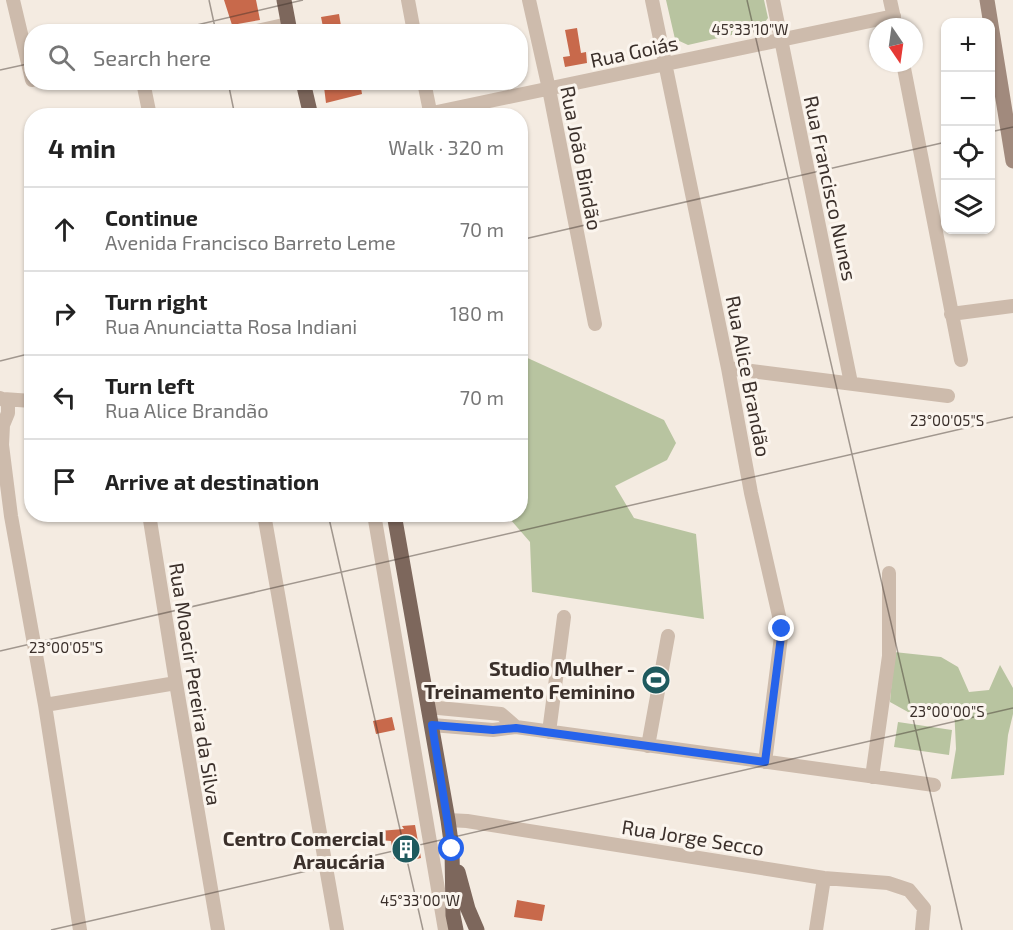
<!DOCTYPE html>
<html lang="en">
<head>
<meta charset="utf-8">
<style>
	body { margin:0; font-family:"Exo 2",sans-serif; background:#f6f6f6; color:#222 }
	.controls { position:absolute; right:18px; top:18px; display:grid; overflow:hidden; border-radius:12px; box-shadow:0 2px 4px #0004 }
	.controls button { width:54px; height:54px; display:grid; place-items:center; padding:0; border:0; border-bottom:2px solid #e0e0e0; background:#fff; color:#222; font:30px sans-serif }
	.compass { position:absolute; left:869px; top:18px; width:54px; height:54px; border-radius:50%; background:#fff; box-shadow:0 2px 4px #0004; rotate:167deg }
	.stop { position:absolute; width:18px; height:18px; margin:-14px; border:4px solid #2563eb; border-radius:50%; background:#fff }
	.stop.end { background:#2563eb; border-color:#fff; box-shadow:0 2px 6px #0008 }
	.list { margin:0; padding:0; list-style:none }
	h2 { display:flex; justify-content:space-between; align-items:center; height:78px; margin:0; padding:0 24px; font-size:26px }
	h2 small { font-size:20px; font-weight:400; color:#767676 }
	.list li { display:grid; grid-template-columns:39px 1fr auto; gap:18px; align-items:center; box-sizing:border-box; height:84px; padding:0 24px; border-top:2px solid #e0e0e0 }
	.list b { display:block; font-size:22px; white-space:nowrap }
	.list p { margin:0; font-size:20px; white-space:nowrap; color:#767676 }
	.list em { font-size:20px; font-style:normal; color:#767676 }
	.icon { flex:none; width:33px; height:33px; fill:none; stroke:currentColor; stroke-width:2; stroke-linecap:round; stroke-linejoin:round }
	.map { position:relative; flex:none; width:1013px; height:930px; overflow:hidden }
	.search { position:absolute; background:#fff; box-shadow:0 2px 4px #0004; left:24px; top:24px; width:504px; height:66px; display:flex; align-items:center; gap:15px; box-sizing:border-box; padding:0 21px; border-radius:24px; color:#767676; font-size:22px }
	.panel { position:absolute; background:#fff; box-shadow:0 2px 4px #0004; left:24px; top:108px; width:504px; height:414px; border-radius:24px }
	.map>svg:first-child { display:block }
</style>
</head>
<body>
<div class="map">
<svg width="1013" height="930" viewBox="0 0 1013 930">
	<rect width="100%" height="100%" fill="#f4ebe1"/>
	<!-- green -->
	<path fill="#b8c4a0" d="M666,0H764L768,18L762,26L753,30L688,45L675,39Z
		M521,355L664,420L676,443L667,460L615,486L634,518L696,534L704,619L532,592L530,542L510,519L501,515L520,514Z
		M894,652L941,657L958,667L969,692L989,690L1000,665L1013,688V714L1008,735L1004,775L951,779L956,749L954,706L941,705L928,713L908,712L890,702Z
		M898,722L952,730L949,755L894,747Z"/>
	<!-- building -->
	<path fill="#c8694b" d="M224,0H256L260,20L232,25Z
		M339,14L342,32H324L321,17Z
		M577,28L581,53L586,52L587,63L565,67L563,57L570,56L565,30Z
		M342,82H360L362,94L326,103L324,87Z
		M392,717L395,730L376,734L373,721Z
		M415,825L421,858L408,861V857L394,859L391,841L380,840L379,831L404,829L402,826Z
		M517,900L545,905L542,921L514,917Z"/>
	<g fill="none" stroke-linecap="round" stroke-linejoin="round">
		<!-- minor -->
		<path stroke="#cdbbac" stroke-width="14" d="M13,0L32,80
			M408,0L414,32
			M529,0L549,89L595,324
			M652,0L728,368L751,493L782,629L765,762
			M773,0L851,383
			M890,0L896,27
			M253,32L288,24
			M903,63L961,360
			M143,82L150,116
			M424,82L431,116
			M418,116L894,16
			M951,314L1013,306
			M728,368L948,396
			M0,398L6,401L8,405V413L3,425L2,445L11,516L45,705L80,930
			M3,399L32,401
			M149,514L176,683L218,930
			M264,514L337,930
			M374,514L445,930
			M45,705L176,683
			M428,707L501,714L516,727
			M432,725L493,730L516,727L934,785
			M549,732L564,617
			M648,746L668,636
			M872,777L889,656V573
			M448,820L467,821L824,878L888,883L909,890L924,908L922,930
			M816,930L824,878"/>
		<!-- secondary -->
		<path stroke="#a18a7d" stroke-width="15" d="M987,0L1013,161"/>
		<!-- primary -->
		<path stroke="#7d675c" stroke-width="15" d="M284,0L290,32
			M303,82L311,116
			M394,514L448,820L452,849L453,915L456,930
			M458,872L468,909L477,930"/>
	</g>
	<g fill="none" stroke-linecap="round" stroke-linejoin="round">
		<!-- route -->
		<path stroke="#2563eb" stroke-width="8" d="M452,849L432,725L493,730L516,728L765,762L782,629"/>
	</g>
	<!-- ticks -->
	<path fill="none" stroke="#3b302b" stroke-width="1.5" stroke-opacity="0.45" d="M209,0L216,32M747,0L962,930M167,32L303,0M0,70L32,63M228,82L235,116M990,132L1013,127M520,240L946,142M0,361L32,353M328,514L423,930M0,651L1013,417M51,930L1013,708"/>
	<!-- icons -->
	<defs>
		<g id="stadium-disc" transform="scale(1.5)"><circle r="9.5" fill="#1f5a5e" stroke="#fbf5ee"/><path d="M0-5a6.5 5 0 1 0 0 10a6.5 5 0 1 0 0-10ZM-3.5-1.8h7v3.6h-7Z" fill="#fff"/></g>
		<g id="building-disc" transform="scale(1.5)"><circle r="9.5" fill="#1f5a5e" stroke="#fbf5ee"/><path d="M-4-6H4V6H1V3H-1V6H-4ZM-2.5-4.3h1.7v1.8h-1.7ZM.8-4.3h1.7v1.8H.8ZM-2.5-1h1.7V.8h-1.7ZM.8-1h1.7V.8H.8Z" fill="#fff"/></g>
	</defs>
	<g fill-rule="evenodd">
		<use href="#stadium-disc" x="656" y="680"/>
		<use href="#building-disc" x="406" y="849"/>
	</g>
	<g text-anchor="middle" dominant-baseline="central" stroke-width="6" stroke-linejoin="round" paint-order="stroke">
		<!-- street labels -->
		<g font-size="20" fill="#3b302b" stroke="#fbf5ee">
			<text transform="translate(634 51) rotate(-12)">Rua Goiás</text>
			<text transform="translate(582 158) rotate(79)">Rua João Bindão</text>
			<text transform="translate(831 188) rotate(78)">Rua Francisco Nunes</text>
			<text transform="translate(749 376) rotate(79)">Rua Alice Brandão</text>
			<text transform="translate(196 684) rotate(81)">Rua Moacir Pereira da Silva</text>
			<text transform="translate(693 837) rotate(9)">Rua Jorge Secco</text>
		</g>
		<!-- poi labels -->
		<g font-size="20" font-weight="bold" fill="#3b302b" stroke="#fbf5ee" text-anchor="end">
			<text x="635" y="668">Studio Mulher -<tspan x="635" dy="23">Treinamento Feminino</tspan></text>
			<text x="385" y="838">Centro Comercial<tspan x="385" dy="23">Araucária</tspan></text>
		</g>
	</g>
	<g font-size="15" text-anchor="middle" fill="#3b302b" stroke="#fbf5ee" stroke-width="6" stroke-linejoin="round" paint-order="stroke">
		<text x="750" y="35">45°33'10"W</text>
		<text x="947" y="426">23°00'05"S</text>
		<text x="66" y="653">23°00'05"S</text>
		<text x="947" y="717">23°00'00"S</text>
		<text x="420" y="906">45°33'00"W</text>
	</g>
</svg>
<div class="controls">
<button>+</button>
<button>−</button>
<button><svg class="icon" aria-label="locate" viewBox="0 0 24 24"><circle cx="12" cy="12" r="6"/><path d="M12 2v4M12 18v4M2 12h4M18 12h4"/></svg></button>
<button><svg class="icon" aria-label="layers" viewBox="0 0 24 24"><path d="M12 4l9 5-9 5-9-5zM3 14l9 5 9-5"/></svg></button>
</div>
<svg class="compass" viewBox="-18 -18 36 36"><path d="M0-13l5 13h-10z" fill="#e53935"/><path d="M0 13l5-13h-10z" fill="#767676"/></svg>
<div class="stop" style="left:452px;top:849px"></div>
<div class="stop end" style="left:782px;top:629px"></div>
<div class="search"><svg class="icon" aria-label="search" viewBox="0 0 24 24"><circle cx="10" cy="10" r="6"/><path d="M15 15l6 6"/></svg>Search here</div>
<section class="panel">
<h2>4 min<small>Walk · 320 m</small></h2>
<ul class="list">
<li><svg class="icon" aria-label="ahead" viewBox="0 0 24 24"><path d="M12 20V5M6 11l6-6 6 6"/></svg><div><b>Continue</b><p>Avenida Francisco Barreto Leme</p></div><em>70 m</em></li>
<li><svg class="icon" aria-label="right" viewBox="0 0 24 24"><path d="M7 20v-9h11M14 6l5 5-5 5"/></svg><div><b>Turn right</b><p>Rua Anunciatta Rosa Indiani</p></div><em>180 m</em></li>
<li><svg class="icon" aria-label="left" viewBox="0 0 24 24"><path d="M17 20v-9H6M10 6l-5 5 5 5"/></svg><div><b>Turn left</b><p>Rua Alice Brandão</p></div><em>70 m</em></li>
<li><svg class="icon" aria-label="arrive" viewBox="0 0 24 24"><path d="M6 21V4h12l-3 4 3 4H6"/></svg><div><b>Arrive at destination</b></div></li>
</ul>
</section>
</div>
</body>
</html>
